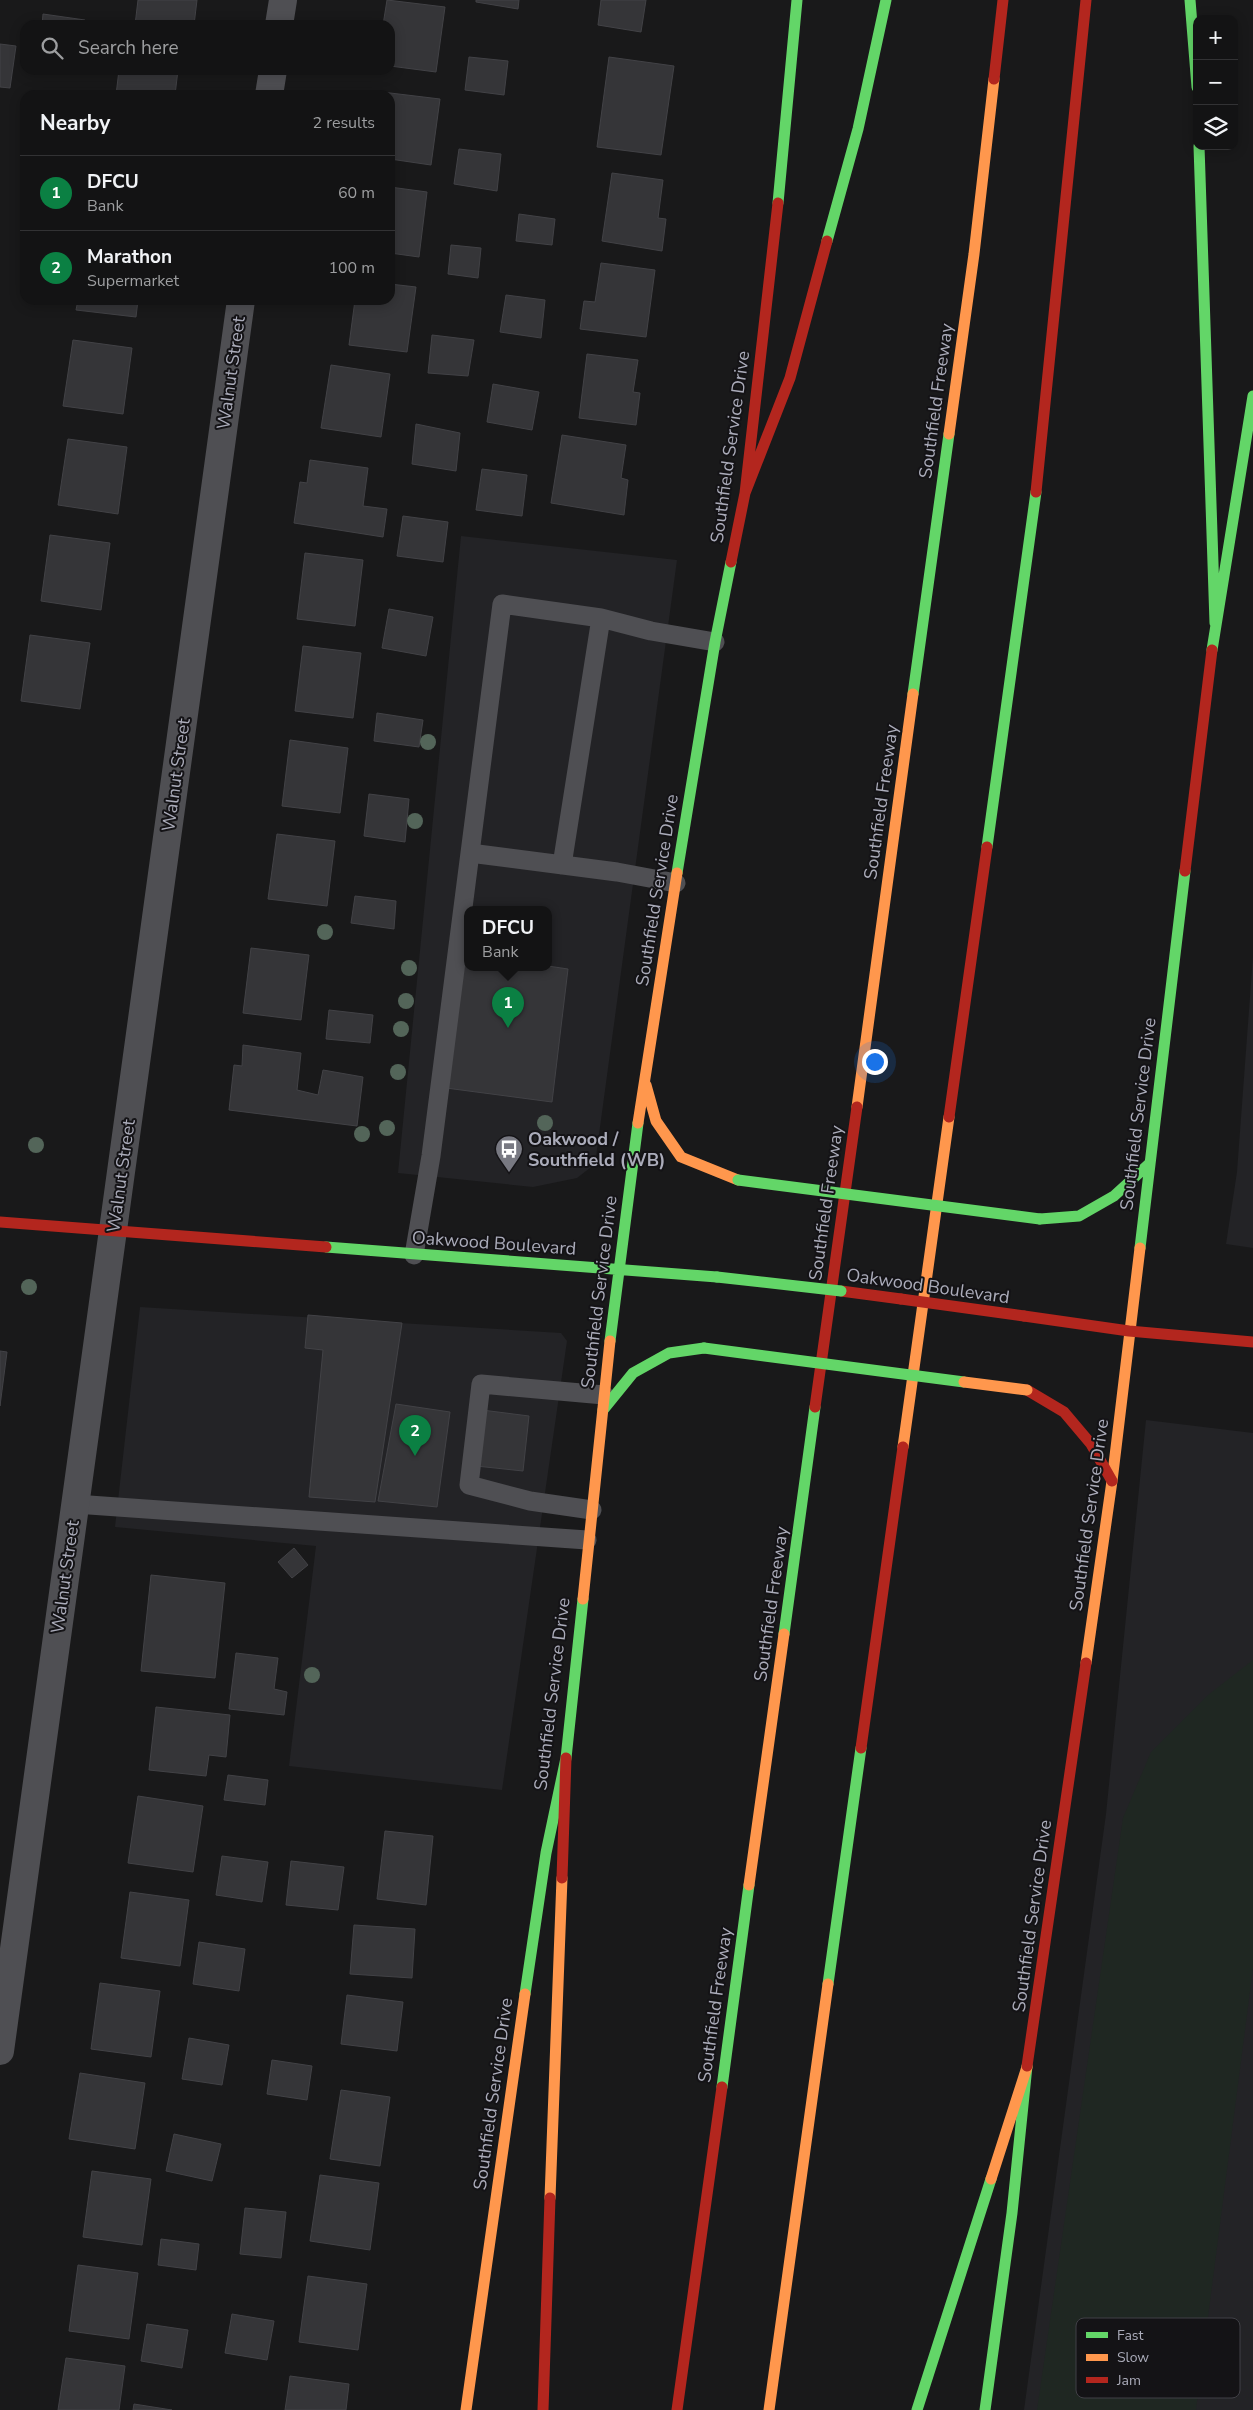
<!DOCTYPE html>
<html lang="en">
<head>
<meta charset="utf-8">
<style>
	body { margin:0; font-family:"Nunito Sans",sans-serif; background:#202022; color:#f1f3f6 }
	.controls { position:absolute; right:15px; top:15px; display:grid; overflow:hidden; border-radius:10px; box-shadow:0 2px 12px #0003 }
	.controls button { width:45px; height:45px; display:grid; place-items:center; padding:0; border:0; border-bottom:1px solid #323234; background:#131314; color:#f1f3f6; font:25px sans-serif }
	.you { position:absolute; left:874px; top:1061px; width:18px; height:18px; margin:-12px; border:4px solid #fff; border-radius:50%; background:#1a73e8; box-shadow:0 0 0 8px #1a73e833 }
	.badge { display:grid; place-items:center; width:32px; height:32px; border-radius:50%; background:#0b8043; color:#fff; font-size:16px; font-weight:700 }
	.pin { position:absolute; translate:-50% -41px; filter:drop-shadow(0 1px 2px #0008) }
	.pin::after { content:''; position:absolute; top:26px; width:18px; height:15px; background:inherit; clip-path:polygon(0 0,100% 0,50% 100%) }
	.popup { position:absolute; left:464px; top:906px; width:88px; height:65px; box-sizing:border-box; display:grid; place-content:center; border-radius:10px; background:#131314; filter:drop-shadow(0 1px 4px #0005); font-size:16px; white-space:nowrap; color:#9d9ea0 }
	.popup b { font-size:19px; color:#f1f3f6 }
	.popup::after { content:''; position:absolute; left:50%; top:100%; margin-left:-10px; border:10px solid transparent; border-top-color:#131314 }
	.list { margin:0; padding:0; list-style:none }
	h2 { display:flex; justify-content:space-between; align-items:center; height:65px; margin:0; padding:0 20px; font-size:21px }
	h2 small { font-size:16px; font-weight:400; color:#9d9ea0 }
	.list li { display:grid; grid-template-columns:32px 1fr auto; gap:15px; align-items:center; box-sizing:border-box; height:75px; padding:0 20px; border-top:1px solid #323234 }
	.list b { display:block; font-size:19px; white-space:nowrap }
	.list p { margin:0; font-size:16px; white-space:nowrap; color:#9d9ea0 }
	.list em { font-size:16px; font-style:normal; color:#9d9ea0 }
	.icon { flex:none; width:28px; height:28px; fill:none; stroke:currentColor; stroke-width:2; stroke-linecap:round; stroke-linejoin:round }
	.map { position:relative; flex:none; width:1253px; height:2410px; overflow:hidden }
	.search { position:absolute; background:#131314; box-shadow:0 2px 12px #0003; left:20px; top:20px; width:375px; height:55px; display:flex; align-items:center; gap:12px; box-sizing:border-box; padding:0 18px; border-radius:15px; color:#9d9ea0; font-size:19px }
	.panel { position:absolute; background:#131314; box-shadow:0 2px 12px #0003; left:20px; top:90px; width:375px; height:215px; border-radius:15px }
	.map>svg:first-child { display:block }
</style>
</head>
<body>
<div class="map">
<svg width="1253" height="2410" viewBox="0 0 1253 2410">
	<rect width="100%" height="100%" fill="#19191a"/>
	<!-- built -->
	<path fill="#232326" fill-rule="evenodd" d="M461,536L677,560L595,1164L577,1178L533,1187L398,1173ZM468,909H548V967H468Z
		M1253,956V1248L1226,1244L1237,1172Z
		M140,1307L561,1333L567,1341L502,1790L289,1766L316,1546L115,1527Z
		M1146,1420L1253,1433V2410H1024L1106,1814Z"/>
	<!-- green -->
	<path fill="#1f2722" d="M1253,1660V1968L1196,2410H1037L1123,1818L1151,1752L1208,1695Z"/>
	<!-- building -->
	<path fill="#353538" stroke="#424246" d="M138,0H197L194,25H135Z
		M387,0L445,7L436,72L390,66V25H383Z
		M476,0H519L518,9L476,2Z
		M601,0H646L641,32L598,25Z
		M43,14L85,20V25H42Z
		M0,44L16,46L10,88L0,87Z
		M469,57L508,61L504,95L465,90Z
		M609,57L674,66L661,155L597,147Z
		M119,70H178L175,95H116Z
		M382,92L440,99L431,165L390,159V95H381Z
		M459,149L501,154L497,191L454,184Z
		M612,173L663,180L658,218L666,219L662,251L602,241Z
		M390,187L427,192L419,257L390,253Z
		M519,214L555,219L552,245L516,241Z
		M451,245L481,248L478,278L448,274Z
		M601,263L655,270L646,337L580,329L584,301L595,302Z
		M390,284L416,287L407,352L349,345L355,300H390Z
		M506,295L545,300L541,338L500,332Z
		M78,300H138L136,317L76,310Z
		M432,335L474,340L468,376L428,373Z
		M73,340L132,348L123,414L63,406Z
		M587,354L638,360L633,392L640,393L636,425L579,418Z
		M331,365L390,374L381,437L321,428Z
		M493,384L539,392L532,430L487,422Z
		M416,424L460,433L456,471L412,464Z
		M562,435L626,445L621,478L628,480L624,515L551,503Z
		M68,439L127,447L118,514L58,505Z
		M310,460L368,468L363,506L387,509L383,537L294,523L300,482L307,483Z
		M482,469L527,475L522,516L476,510Z
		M403,516L448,522L443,562L397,556Z
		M50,535L110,543L101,610L41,601Z
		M305,553L363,560L355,626L297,619Z
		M389,609L433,617L426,656L382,648Z
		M30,635L90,643L80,709L21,701Z
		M303,646L361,653L353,718L295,711Z
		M377,713L423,720L419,747L374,741Z
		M290,740L348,748L340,813L282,806Z
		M369,794L409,799L405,842L364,836Z
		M277,834L335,841L327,906L268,899Z
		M355,896L396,901L394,929L351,923Z
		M251,948L309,955L301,1020L243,1013Z
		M465,954L468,955V967L548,966L568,969L552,1102L446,1088Z
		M329,1010L373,1015L370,1043L326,1039Z
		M243,1045L301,1053L297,1090L318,1095L323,1070L363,1077L357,1126L229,1110L234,1065L242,1066Z
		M308,1315L402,1323L375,1502L309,1497L323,1350L305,1348Z
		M0,1351L7,1352L0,1406Z
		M396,1404L450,1412L437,1507L378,1501Z
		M482,1410L529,1416L523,1471L476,1466Z
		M294,1548L308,1565L292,1578L278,1562Z
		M151,1575L225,1583L215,1678L141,1671Z
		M236,1653L278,1658L274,1689L287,1692L284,1715L229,1709Z
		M156,1707L230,1715L226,1757L209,1755L206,1776L149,1770Z
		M228,1775L268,1780L265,1805L224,1800Z
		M138,1796L203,1806L193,1872L128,1863Z
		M385,1831L433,1836L426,1905L377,1899Z
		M222,1856L268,1862L262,1902L216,1895Z
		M291,1861L344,1867L338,1910L286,1905Z
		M130,1892L189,1900L180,1966L121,1958Z
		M354,1925L415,1929L412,1978L350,1974Z
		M199,1942L245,1949L239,1991L193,1984Z
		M100,1983L160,1991L151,2057L91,2049Z
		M347,1995L403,2002L397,2051L341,2044Z
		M189,2038L229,2045L222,2085L182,2079Z
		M272,2060L312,2066L307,2100L267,2094Z
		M80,2073L145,2083L135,2149L69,2139Z
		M341,2090L390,2097L380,2166L330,2159Z
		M174,2134L221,2144L212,2181L166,2171Z
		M92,2171L151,2179L142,2245L83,2237Z
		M320,2175L379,2183L370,2250L310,2241Z
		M245,2208L286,2212L281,2258L240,2254Z
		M161,2239L199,2244L196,2270L158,2265Z
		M78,2265L138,2273L129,2339L69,2331Z
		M308,2276L367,2284L358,2350L299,2342Z
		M232,2314L274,2321L267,2360L225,2353Z
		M147,2324L188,2330L182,2368L141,2361Z
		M66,2358L125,2366L119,2410H58Z
		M290,2376L349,2384L346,2410H285Z
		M134,2404L172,2410H133Z"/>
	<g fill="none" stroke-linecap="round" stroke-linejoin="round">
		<!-- lane -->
		<path stroke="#4f4f53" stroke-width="19" d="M601,618L651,631L715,642
			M470,853L502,604L601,618L562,865
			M414,1255L431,1156L470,853L617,872L676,883
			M75,1504L587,1540
			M592,1510L530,1501L469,1485L481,1384L604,1395"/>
		<!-- street -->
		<path stroke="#4f4f53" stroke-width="28" d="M279,25L283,0
			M269,95L273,70
			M0,2051L241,300"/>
		<!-- fast -->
		<path stroke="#63d668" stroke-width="11" d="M1190,0L1197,87
			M1199,146L1215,623
			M778,203L797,0
			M827,241L858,129L886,0
			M1212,650L1253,396
			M913,694L949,434
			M987,847L1036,492
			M677,873L715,642L731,562
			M1040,1219L1079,1216L1114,1196L1150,1163
			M326,1247L717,1277
			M1140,1248L1185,871
			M610,1341L638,1123
			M603,1410L633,1373L669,1353L704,1348
			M784,1634L815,1407
			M828,1984L861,1748
			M525,1994L546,1853L566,1758L583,1599
			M722,2087L749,1885
			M917,2410L991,2179
			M985,2410L1012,2213L1027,2066"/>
		<!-- slow -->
		<path stroke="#ff974d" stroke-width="11" d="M949,434L974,254L994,79
			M646,1085L656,1121L681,1157L738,1180
			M857,1107L913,694
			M638,1123L677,873
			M903,1447L949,1117
			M583,1599L610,1341
			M1086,1663L1112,1481L1140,1248
			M749,1885L784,1634
			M991,2179L1027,2067
			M550,2198L562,1878
			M466,2410L525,1994
			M769,2410L828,1984"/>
		<!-- jam -->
		<path stroke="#b3261e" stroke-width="11" d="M994,79L1003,0
			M1036,492L1086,0
			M745,493L790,378L827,241
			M731,562L745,493L778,203
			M1185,871L1212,650
			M949,1117L987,847
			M0,1222L326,1247
			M841,1291L901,1299
			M1024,1316L1129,1331L1253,1342
			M1027,1390L1064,1412L1091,1444L1112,1481
			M815,1407L857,1107
			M861,1748L903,1447
			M562,1878L566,1758
			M1027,2066L1086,1663
			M543,2410L550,2198
			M677,2410L722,2087"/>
		<!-- fast-bridge -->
		<path stroke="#63d668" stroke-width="11" d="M738,1180L1040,1219
			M717,1277L841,1291
			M704,1348L964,1382"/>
		<!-- slow-bridge -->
		<path stroke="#ff974d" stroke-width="11" d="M964,1382L1027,1390"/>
		<!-- jam-bridge -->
		<path stroke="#b3261e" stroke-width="11" d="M901,1299L1024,1316"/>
	</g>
	<!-- trees -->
	<g fill="#536559">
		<circle cx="428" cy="742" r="8"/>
		<circle cx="415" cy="821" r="8"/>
		<circle cx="325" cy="932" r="8"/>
		<circle cx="409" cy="968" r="8"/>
		<circle cx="406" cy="1001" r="8"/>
		<circle cx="401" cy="1029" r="8"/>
		<circle cx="398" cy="1072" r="8"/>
		<circle cx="545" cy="1123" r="8"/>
		<circle cx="387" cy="1128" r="8"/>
		<circle cx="362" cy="1134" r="8"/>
		<circle cx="36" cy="1145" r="8"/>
		<circle cx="29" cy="1287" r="8"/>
		<circle cx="312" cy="1675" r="8"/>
	</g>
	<!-- icons -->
	<defs>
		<g id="bus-pin" transform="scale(1.4375)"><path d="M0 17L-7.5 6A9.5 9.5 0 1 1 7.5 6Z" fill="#787982" stroke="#141316"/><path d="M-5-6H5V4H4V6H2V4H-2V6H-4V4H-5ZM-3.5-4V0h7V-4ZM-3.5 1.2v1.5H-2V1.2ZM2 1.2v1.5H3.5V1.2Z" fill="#fff"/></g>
	</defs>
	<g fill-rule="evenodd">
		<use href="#bus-pin" x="509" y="1149"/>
	</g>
	<g text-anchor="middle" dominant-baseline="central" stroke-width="4" stroke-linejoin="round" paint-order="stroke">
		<!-- street labels -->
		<g font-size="18" fill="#abacba" stroke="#141316">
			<text transform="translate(231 373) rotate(-82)">Walnut Street</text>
			<text transform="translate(936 401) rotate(-82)">Southfield Freeway</text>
			<text transform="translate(730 447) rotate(-82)">Southfield Service Drive</text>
			<text transform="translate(176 775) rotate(-82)">Walnut Street</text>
			<text transform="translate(881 802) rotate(-82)">Southfield Freeway</text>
			<text transform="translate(657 890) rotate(-81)">Southfield Service Drive</text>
			<text transform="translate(1138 1114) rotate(-83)">Southfield Service Drive</text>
			<text transform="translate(121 1176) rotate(-82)">Walnut Street</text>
			<text transform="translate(826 1203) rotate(-82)">Southfield Freeway</text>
			<text transform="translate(494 1243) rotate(4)">Oakwood Boulevard</text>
			<text transform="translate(928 1286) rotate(8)">Oakwood Boulevard</text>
			<text transform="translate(599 1292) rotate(-83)">Southfield Service Drive</text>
			<text transform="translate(1089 1515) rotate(-82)">Southfield Service Drive</text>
			<text transform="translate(65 1577) rotate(-82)">Walnut Street</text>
			<text transform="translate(771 1604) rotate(-82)">Southfield Freeway</text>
			<text transform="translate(552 1694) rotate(-83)">Southfield Service Drive</text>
			<text transform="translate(1032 1916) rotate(-82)">Southfield Service Drive</text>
			<text transform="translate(715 2005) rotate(-82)">Southfield Freeway</text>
			<text transform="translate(493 2094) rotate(-82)">Southfield Service Drive</text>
		</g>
		<!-- poi labels -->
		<g font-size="18" font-weight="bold" fill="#abacba" stroke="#141316" text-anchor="start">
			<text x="528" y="1139">Oakwood /<tspan x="528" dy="21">Southfield (WB)</tspan></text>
		</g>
	</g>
	<!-- legend -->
	<rect x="1076" y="2318" width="164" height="80" rx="8" fill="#141316" stroke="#414147" stroke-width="1"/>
	<rect x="1086" y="2332" width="22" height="6" fill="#63d668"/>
	<rect x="1086" y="2354" width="22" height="7" fill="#ff974d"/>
	<rect x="1086" y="2377" width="22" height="6" fill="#b3261e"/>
	<g font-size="14" fill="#abacba">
		<text x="1117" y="2340">Fast</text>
		<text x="1117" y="2362">Slow</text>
		<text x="1117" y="2385">Jam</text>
	</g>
</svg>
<div class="controls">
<button>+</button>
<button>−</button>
<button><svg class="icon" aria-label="layers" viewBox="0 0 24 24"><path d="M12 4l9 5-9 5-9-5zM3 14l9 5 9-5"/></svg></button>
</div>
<div class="you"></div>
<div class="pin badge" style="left:508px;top:1028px">1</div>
<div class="popup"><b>DFCU</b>Bank</div>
<div class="pin badge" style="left:415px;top:1456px">2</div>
<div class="search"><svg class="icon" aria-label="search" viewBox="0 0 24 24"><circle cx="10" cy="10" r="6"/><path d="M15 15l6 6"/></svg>Search here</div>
<section class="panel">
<h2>Nearby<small>2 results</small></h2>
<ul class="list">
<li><span class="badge">1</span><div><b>DFCU</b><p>Bank</p></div><em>60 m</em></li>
<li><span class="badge">2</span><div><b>Marathon</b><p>Supermarket</p></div><em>100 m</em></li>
</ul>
</section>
</div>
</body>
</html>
